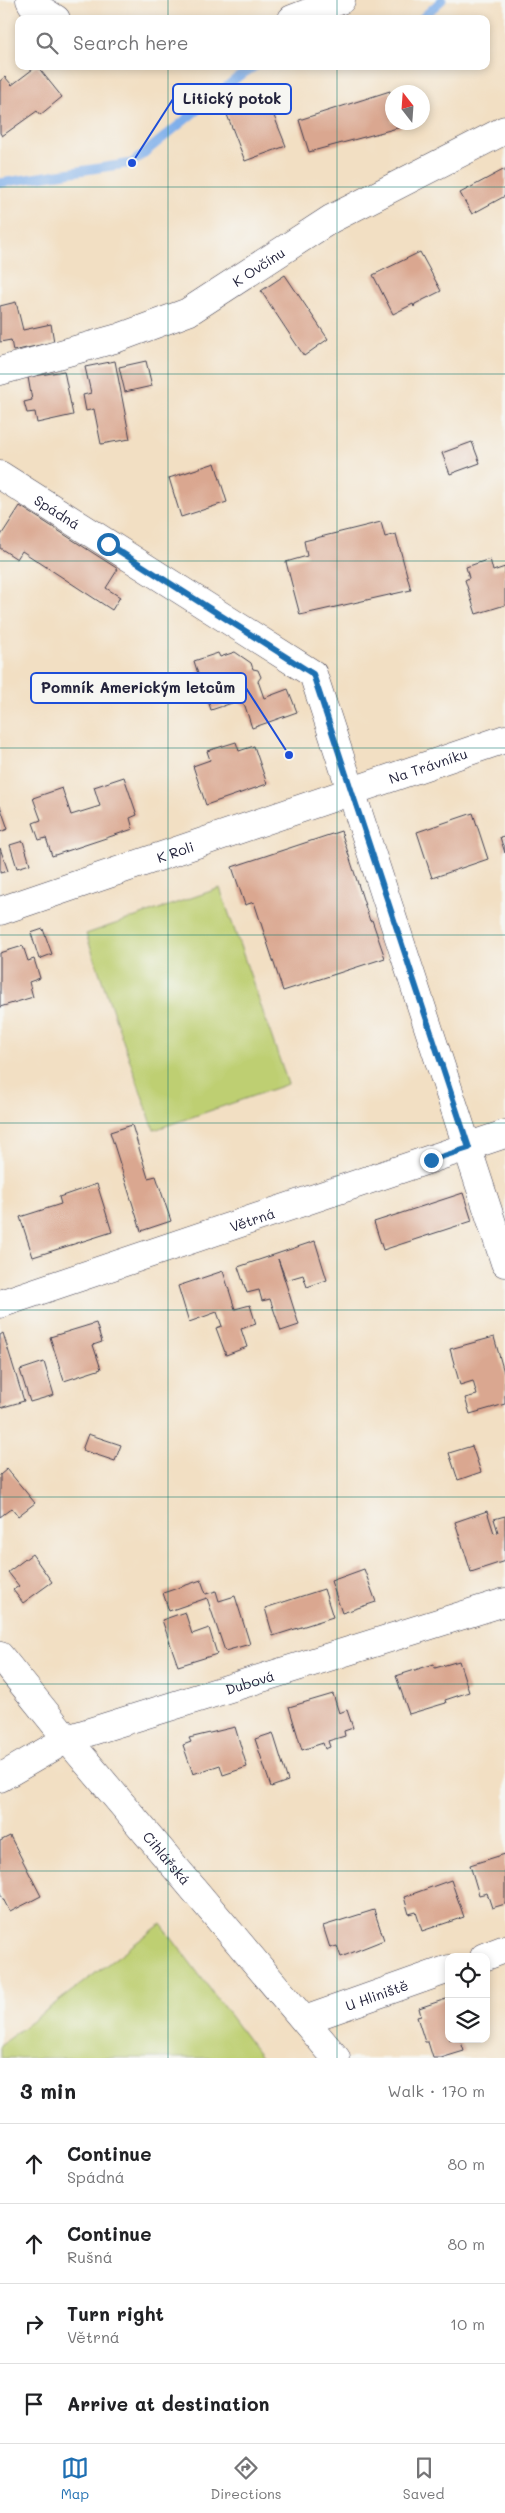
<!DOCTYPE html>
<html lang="en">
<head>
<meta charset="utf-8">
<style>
	body { margin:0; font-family:Mali,sans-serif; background:#f2f2f2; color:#202124 }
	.controls { position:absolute; right:15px; bottom:15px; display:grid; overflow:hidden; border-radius:10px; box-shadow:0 2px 8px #0003 }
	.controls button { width:45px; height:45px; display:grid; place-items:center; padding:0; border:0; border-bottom:1px solid #e0e0e0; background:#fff; color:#202124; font:25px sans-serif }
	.compass { position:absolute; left:385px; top:85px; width:45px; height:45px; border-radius:50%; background:#fff; box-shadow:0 2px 8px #0003; rotate:343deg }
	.stop { position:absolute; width:15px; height:15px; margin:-11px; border:4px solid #1f6fb2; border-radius:50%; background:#fff }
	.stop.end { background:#1f6fb2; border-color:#fff; box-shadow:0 1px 5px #0008 }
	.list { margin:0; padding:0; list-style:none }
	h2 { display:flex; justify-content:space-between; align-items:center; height:65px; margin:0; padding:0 20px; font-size:21px }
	h2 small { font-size:16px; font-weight:400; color:#757577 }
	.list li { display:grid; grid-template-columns:32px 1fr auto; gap:15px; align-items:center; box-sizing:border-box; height:80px; padding:0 20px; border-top:1px solid #e0e0e0 }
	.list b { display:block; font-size:19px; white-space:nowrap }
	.list p { margin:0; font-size:16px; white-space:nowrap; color:#757577 }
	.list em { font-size:16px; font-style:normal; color:#757577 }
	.icon { flex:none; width:28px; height:28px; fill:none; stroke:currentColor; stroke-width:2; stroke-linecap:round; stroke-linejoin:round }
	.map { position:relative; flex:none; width:505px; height:2058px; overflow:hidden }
	.search { position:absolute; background:#fff; box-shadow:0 2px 8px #0003; left:15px; right:15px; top:15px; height:55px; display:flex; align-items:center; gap:12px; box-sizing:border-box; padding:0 18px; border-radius:10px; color:#757577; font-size:19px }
	.sheet { height:385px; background:#fff }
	nav { display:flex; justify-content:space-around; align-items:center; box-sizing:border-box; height:70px; border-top:1px solid #e0e0e0; background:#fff; font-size:14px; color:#757577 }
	nav a { display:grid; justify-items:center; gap:2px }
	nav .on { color:#1f6fb2 }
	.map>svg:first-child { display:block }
</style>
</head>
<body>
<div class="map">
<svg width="505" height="2058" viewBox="0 0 505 2058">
	<rect width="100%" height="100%" fill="#f6f6f2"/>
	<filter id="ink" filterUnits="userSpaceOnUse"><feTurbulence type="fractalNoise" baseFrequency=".02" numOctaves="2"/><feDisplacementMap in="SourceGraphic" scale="10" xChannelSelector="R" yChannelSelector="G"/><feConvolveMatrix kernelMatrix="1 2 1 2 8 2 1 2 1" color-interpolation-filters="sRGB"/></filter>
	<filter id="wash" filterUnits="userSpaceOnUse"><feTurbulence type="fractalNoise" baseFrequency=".0096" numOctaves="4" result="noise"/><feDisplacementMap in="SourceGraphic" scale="20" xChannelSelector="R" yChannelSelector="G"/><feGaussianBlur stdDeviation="1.12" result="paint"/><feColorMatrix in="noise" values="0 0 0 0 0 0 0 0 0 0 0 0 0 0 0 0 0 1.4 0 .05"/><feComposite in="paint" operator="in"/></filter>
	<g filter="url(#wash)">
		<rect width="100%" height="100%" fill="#f2dfc3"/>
		<!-- green -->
		<path fill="#becf72" stroke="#707856" d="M220,888L288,1084L154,1130L86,934Z
			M161,1924L262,2058H0V2045Z"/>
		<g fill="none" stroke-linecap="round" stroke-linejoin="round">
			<!-- stream -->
			<path stroke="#7fafea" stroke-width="9" d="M421,19L442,0
				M0,183L132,163L238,77L256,66"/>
		</g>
		<g id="blocks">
			<!-- building -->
			<path fill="#daa790" d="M37,66L62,97L40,115L37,111L2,136L0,133V81L5,77L12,85Z
				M264,91L286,146L245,161L224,107Z
				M390,91L392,122H400L401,127L309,152L299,120Z
				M505,169V196L472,214L460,193Z
				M420,252L441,291L415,304L414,307L413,304L393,314L373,275Z
				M285,275L328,339L304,356L261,291Z
				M16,302L23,330L51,324L54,342L13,351L11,340L0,342V306Z
				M115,361L130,439L101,444L94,409L86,411L83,395L91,393L85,367Z
				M146,361L152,386L125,392L119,367Z
				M64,371L73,415L37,423L35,412L27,413L24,402L32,400L28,377Z
				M472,442L480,463L450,474L442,453Z
				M215,463L227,502L181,517L169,478Z
				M20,506L118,569L106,588L120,597L112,610L22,551L17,559L0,548V537Z
				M381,522L385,537L396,534L411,590L300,615L286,562L307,556L304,541Z
				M490,559L493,571L505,567V605L476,614L465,580L469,578L466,567Z
				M235,652L251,663L253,669L258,670L261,677L258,681L264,698L288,689L297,712L252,728L245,706L238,701L211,710L206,694L199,693L195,682L199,677L194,661L218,653L220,657Z
				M236,742L239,751L254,746L267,784L206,805L193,766L210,760L207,751Z
				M124,777L137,815L130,818L133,829L52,856L46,838L39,840L33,823L41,820L33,798L62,788L71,815L100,806L94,787Z
				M0,806L8,829L0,832Z
				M473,813L488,859L432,878L417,832Z
				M341,831L370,921L372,920L385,958L283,991L254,902L245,905L232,867Z
				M505,836V853L500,837Z
				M23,841L30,864L17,868L10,845Z
				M0,848L8,871L0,873Z
				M43,929L52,954L39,959L31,933Z
				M23,946L28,961L34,959L40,978L29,982L33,997L0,1007V953Z
				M132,1125L148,1178L156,1176L171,1221L141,1231L110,1132Z
				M97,1184L112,1232L33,1257L20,1217L61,1204L59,1197Z
				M463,1193L472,1221L383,1250L374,1222Z
				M315,1241L327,1280L307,1287L303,1275L286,1280L278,1259L299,1325L281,1331L270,1299L262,1301L259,1290L247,1293L238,1267Z
				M223,1271L235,1309L250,1305L256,1324L241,1329L247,1347L226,1355L216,1328L222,1326L217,1312L189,1322L178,1286Z
				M96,1323L102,1342L93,1345L101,1369L64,1381L50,1337Z
				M3,1333L24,1401L0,1408V1335Z
				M494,1337L505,1376V1404L470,1414L465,1398L477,1395L473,1381L460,1385L450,1349Z
				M44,1362L54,1395L30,1402L20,1370Z
				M88,1434L121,1445L115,1461L82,1450Z
				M472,1446L481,1472L458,1480L449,1453Z
				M7,1469L35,1503L18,1516L12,1508L0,1517V1475Z
				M487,1511L494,1533L498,1532L494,1519L505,1516V1561L471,1572L455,1522Z
				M32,1554L52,1582L23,1603L13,1590L19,1586L8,1572Z
				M364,1569L376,1602L342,1613L331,1581Z
				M201,1580L206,1594L216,1591L219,1601L235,1596L250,1644L225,1651L207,1598L169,1611L163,1593Z
				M324,1589L333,1617L273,1636L265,1608Z
				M185,1612L192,1634L209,1628L217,1654L178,1666L162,1620Z
				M459,1661L469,1692L445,1700L446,1703L409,1714L396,1676L434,1664L435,1668Z
				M333,1694L339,1713L347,1710L353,1728L344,1731L345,1736L328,1741L330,1747L325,1749L323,1743L302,1750L289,1707Z
				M235,1727L247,1767L223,1775L220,1765L193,1774L183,1745L191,1742L189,1738Z
				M273,1733L288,1781L271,1787L255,1739Z
				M10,1836L41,1896L10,1912L0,1893V1841Z
				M505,1854V1904L492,1908L487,1893L479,1895L470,1865Z
				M451,1880L464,1917L422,1931L416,1912L409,1914L404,1897Z
				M374,1910L384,1940L341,1957L337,1946L330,1948L323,1926Z
				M449,1998V2039H460L464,2051L441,2058H433L428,2042H425L417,2017L421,2016L419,2008Z"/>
		</g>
	</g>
	<g filter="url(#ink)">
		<use href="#blocks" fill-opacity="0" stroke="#413e4f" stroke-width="1"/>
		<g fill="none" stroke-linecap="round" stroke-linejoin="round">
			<!-- minor casing -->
			<g stroke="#413e4f" stroke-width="29">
				<g id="minor">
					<path d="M30,0L32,4L56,19"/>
					<path d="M292,19L341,0"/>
					<path id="s1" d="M0,371L118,338L188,312L331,219L505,130"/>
					<path id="s2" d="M0,475L313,674L505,1263"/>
					<path id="s3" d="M0,911L505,739"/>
					<path id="s4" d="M0,1304L505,1134"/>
					<path id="s5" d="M0,1656L67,1739L336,2058"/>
					<path id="s6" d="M0,1778L67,1739L505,1602"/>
					<path d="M484,1957L505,1949"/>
					<path id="s7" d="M305,2020L449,1969"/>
				</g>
			</g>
			<!-- minor -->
			<use href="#minor" stroke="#fff" stroke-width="28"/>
		</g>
	</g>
	<g fill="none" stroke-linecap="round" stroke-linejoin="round" filter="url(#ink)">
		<!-- route -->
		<path stroke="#1f6fb2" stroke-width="6" d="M108,544L313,674L469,1148L431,1160"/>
	</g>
	<!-- grid -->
	<path fill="none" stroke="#0f766e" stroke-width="1" stroke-opacity="0.55" d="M168,0V19M337,0V19M168,66V2058M337,66V2058M0,187H505M0,374H505M0,561H505M0,748H505M0,935H505M0,1123H505M0,1310H505M0,1497H505M0,1684H505M0,1871H505"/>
	<g text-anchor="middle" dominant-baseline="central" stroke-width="4" stroke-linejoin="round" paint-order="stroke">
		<!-- street labels -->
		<g font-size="14" fill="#22223b" stroke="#f6f6f2">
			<text stroke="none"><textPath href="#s1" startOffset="281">K Ovčínu</textPath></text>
			<text stroke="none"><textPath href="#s2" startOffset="68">Spádná</textPath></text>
			<text stroke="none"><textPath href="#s3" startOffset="452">Na Trávníku</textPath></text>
			<text stroke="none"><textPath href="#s3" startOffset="185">K Roli</textPath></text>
			<text stroke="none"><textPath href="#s4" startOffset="266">Větrná</textPath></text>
			<text stroke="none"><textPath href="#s6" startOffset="269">Dubová</textPath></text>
			<text stroke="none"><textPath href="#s5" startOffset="262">Cihlářská</textPath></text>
			<text stroke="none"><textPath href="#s7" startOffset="76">U Hliniště</textPath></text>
		</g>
	</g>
	<!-- callouts -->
	<path fill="none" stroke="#1d4ed8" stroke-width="2" d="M132 163L173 99M289 755L246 688"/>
	<g fill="#1d4ed8" stroke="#f6f6f2" stroke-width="2">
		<circle cx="132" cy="163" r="5"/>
		<circle cx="289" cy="755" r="5"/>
	</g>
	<g fill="#f6f6f2" stroke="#1d4ed8" stroke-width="2">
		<rect x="173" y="84" width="118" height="30" rx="5"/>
		<rect x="31" y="673" width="215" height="30" rx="5"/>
	</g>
	<g font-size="15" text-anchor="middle" font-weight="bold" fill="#22223b">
		<text x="232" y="104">Litický potok</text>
		<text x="138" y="693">Pomník Americkým letcům</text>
	</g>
</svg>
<div class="controls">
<button><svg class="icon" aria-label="locate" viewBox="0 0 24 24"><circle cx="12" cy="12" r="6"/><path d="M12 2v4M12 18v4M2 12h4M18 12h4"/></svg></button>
<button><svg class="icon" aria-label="layers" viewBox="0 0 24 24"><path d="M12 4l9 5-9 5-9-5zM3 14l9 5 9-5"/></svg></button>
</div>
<svg class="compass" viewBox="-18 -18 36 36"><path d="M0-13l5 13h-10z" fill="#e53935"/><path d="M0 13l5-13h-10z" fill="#757577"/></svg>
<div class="stop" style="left:108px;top:544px"></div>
<div class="stop end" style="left:431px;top:1160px"></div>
<div class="search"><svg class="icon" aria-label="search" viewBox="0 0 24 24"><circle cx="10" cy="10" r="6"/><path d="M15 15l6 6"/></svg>Search here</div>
</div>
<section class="sheet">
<h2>3 min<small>Walk · 170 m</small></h2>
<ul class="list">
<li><svg class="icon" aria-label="ahead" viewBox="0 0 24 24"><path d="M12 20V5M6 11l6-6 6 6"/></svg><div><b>Continue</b><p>Spádná</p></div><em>80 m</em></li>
<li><svg class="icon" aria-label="ahead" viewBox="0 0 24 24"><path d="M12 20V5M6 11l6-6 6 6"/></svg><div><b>Continue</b><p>Rušná</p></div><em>80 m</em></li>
<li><svg class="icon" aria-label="right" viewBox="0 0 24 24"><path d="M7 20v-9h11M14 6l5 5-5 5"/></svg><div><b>Turn right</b><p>Větrná</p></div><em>10 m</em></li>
<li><svg class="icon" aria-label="arrive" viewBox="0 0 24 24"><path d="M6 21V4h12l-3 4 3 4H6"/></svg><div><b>Arrive at destination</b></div></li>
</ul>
</section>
<nav>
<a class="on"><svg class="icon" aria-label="map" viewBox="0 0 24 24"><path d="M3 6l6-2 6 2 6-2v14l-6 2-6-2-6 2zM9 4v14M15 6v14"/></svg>Map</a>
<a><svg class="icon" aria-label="directions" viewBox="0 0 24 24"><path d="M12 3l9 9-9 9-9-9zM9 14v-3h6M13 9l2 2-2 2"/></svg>Directions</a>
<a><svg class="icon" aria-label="saved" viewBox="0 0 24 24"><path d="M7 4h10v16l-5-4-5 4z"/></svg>Saved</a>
</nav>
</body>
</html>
